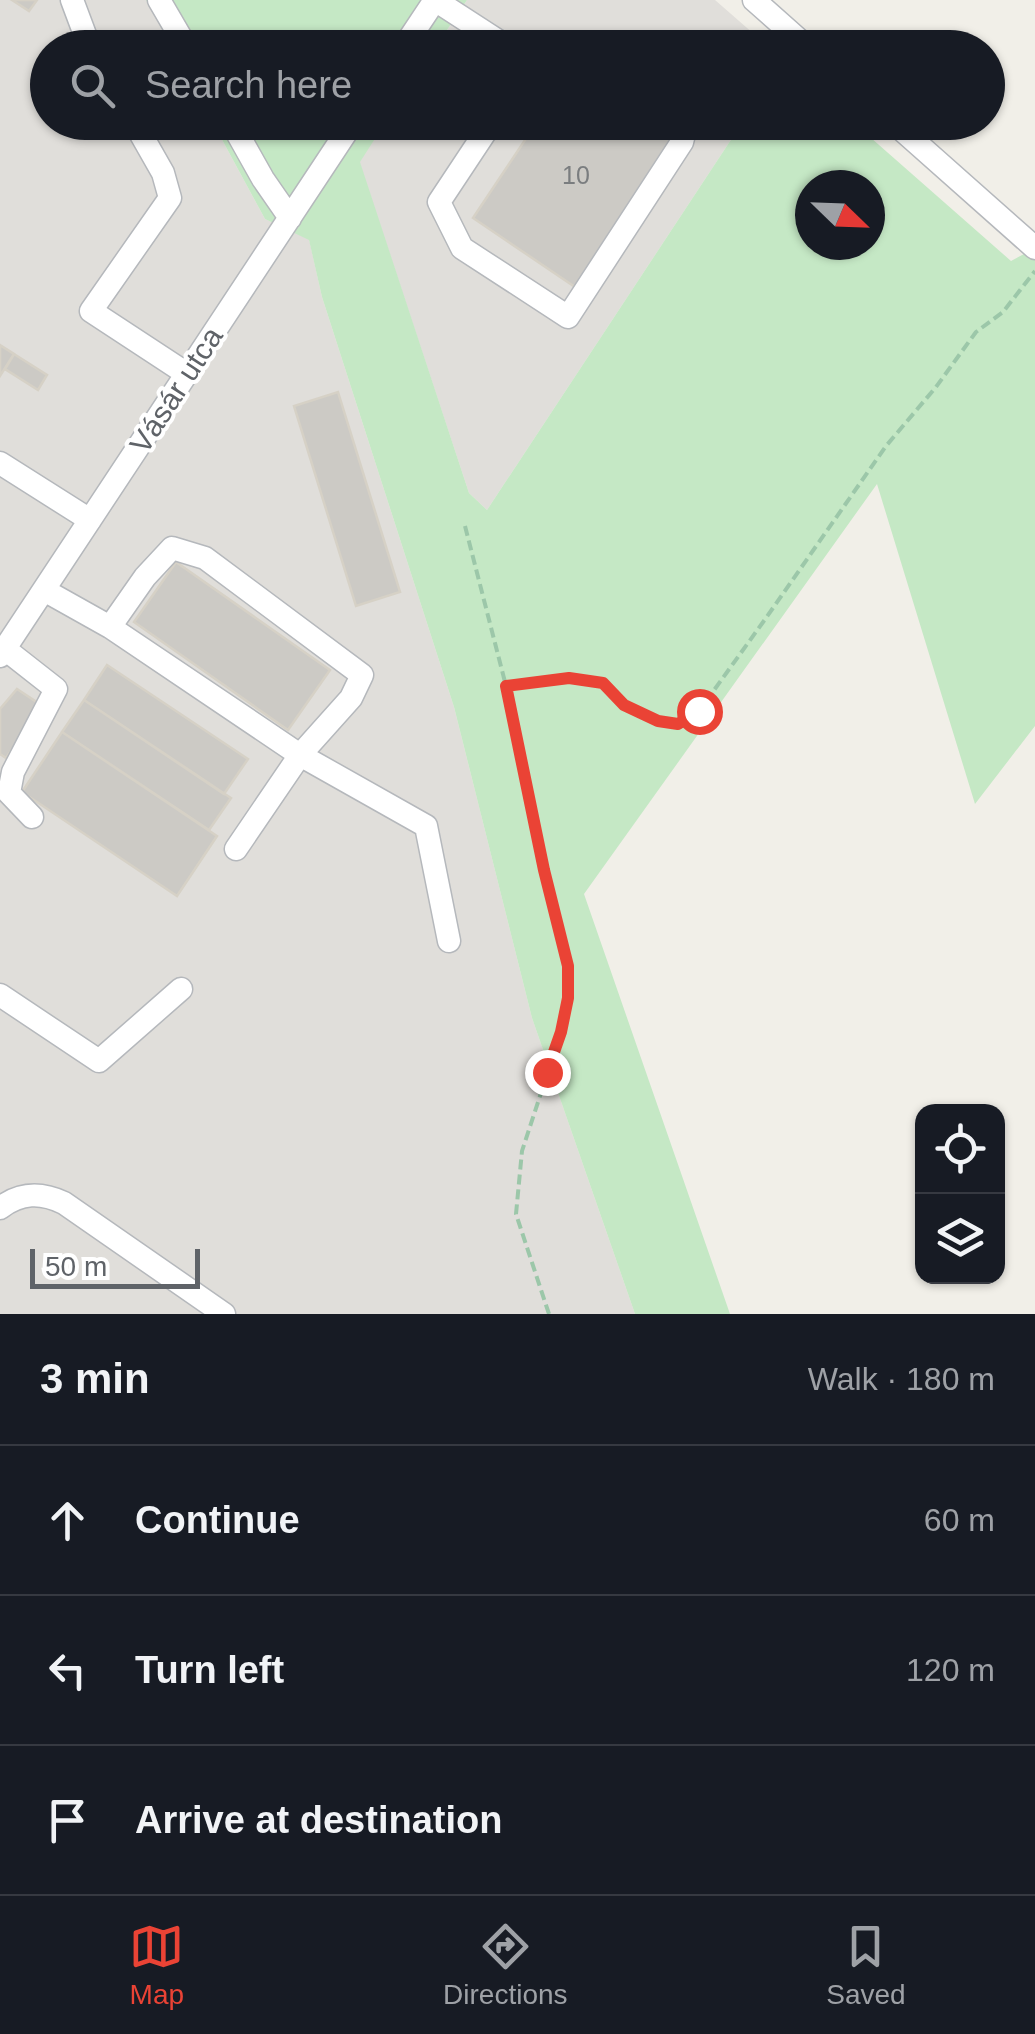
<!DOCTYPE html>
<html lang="en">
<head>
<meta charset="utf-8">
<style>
	body { margin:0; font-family:Arial,sans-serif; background:#20242c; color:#f1f3f6 }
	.controls { position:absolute; right:30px; bottom:30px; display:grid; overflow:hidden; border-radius:20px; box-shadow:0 2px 8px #0004 }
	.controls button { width:90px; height:90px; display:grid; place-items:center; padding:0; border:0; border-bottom:2px solid #363941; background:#171b24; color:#f1f3f6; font:50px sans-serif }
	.compass { position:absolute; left:795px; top:170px; width:90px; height:90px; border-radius:50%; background:#171b24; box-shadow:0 2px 8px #0004; rotate:113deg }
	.scale { position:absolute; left:30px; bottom:25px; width:170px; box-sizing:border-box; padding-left:10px; border:5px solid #5f6368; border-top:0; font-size:28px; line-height:35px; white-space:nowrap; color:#5f6368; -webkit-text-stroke:8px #fff; paint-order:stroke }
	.stop { position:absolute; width:30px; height:30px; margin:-22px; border:8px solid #ea4335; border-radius:50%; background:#fff }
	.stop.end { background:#ea4335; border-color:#fff; box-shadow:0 2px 10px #0008 }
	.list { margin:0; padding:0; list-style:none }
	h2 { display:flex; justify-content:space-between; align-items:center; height:130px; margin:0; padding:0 40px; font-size:42px }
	h2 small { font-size:32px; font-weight:400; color:#9ea1a6 }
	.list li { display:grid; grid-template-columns:65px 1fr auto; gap:30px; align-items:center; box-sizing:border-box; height:150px; padding:0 40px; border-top:2px solid #363941 }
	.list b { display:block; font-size:38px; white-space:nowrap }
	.list em { font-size:32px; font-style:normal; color:#9ea1a6 }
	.icon { flex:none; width:55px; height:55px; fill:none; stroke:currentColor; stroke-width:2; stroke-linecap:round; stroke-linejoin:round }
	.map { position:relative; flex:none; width:1035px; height:1314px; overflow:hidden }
	.search { position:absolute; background:#171b24; box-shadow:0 2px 8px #0004; left:30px; right:30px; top:30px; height:110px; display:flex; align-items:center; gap:25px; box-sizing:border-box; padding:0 35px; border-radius:55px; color:#9ea1a6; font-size:38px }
	.sheet { height:580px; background:#171b24 }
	nav { display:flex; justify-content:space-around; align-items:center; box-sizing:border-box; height:140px; border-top:2px solid #363941; background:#171b24; font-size:28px; color:#9ea1a6 }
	nav a { display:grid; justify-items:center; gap:5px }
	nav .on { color:#ea4335 }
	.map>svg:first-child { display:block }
</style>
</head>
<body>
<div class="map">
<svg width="1035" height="1314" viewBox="0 0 1035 1314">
	<rect width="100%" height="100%" fill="#f1efe8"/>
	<!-- industrial -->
	<path fill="#e0deda" d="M0,0H146L172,47L48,48V122L213,123L265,219L309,239L322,297L454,707L532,1018L635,1314H0Z
		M467,0H715L769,47L435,48Z
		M385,123H742L487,510L469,493L359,161Z"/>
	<!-- green -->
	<path fill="#c5e8c5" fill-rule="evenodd" d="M146,0H467L435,48L172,47Z
		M213,123H385L360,162L469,493L487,510L742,123H854L1011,261L1035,248V726L975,804L877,484L584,894L730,1314H635L532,1018L454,707L322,297L309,240L265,219ZM810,185H870V245H810Z"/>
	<!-- building -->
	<path fill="#cccac5" stroke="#d6d1c6" stroke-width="2.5" d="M12,0H37L29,11Z
		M537,122H664L678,132L575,287L473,218Z
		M0,345L14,354L0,376Z
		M14,354L47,375L38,390L5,369Z
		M338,392L400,592L356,606L294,406Z
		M176,562L330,670L288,730L134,622Z
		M107,665L248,759L224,794L84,700Z
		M17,689L38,703L37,714L6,758L0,754V709Z
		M84,700L231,798L209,830L62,732Z
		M62,732L217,836L177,896L22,792Z"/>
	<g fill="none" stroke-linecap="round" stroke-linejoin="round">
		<!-- minor casing -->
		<g stroke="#b5b8bc" stroke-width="25">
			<path id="minor" d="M72,0L90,48
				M159,0L187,48
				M435,0L509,48
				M754,0L808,48
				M403,48L435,0
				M545,48C550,43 561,44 568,48
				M134,122L163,173L170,198L91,311L187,374
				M231,122L263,179L290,218
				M492,122L439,202L462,248L568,317L682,142L684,134L680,122
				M893,122L1035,248
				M0,463L90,520
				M44,590L110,627L300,755L426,826L449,941
				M110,627L145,577L172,548L205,558L362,675L351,698L300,755L236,849
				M5,649L56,689L13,772L9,793L32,817
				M0,656L353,122
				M0,995L99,1061L181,989
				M0,1208C21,1192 41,1192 64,1203L224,1314"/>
		</g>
		<!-- path -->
		<path stroke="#9cc7a9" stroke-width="4" stroke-dasharray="10 5" stroke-linecap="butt" d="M465,526L506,686
			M549,1314L516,1214L522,1151L561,1032L568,998L567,966L543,870L506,686L569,678L603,683L623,705L658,721L678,724L699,711L766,618L886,446L936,387L976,332L1003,312L1035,271"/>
		<!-- minor -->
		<use href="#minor" stroke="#fff" stroke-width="22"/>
	</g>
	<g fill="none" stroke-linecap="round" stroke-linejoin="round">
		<!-- route -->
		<path stroke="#ea4335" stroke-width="12" d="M547,1072L561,1032L568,998V966L544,870L506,686L569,678L603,683L624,705L658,721L678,724L699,711"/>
	</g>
	<g text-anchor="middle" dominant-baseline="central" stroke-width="8" stroke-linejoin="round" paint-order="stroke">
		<!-- number labels -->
		<g font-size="25" fill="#7a7d7f">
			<text x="576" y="175">10</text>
		</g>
		<!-- street labels -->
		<g font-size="30" fill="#5f6368" stroke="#fff">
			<text transform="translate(176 390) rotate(-57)">Vásár utca</text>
		</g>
	</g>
</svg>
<div class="controls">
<button><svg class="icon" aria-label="locate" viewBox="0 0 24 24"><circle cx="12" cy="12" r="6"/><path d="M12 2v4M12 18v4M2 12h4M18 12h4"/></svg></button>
<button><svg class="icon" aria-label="layers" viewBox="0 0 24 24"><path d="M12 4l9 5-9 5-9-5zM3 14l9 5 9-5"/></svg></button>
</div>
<svg class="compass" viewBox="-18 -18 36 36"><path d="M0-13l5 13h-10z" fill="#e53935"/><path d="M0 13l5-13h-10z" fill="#9ea1a6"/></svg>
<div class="scale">50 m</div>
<div class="stop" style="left:699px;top:711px"></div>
<div class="stop end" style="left:547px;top:1072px"></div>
<div class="search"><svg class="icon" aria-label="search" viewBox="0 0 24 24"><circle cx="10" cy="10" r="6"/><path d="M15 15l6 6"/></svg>Search here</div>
</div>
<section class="sheet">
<h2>3 min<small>Walk · 180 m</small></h2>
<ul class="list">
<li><svg class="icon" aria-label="ahead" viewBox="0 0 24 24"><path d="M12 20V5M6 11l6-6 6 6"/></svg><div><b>Continue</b></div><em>60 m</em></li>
<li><svg class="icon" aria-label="left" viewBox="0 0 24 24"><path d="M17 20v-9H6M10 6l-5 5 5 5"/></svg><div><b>Turn left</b></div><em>120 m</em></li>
<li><svg class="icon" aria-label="arrive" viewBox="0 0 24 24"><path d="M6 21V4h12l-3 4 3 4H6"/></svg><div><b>Arrive at destination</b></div></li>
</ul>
</section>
<nav>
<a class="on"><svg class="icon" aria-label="map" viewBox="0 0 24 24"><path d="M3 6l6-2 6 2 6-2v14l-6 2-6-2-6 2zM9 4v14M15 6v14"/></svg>Map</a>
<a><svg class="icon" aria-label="directions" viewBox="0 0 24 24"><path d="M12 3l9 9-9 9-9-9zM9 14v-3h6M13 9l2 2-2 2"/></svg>Directions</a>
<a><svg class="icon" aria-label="saved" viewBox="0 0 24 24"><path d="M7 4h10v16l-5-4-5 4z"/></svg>Saved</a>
</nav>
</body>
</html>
